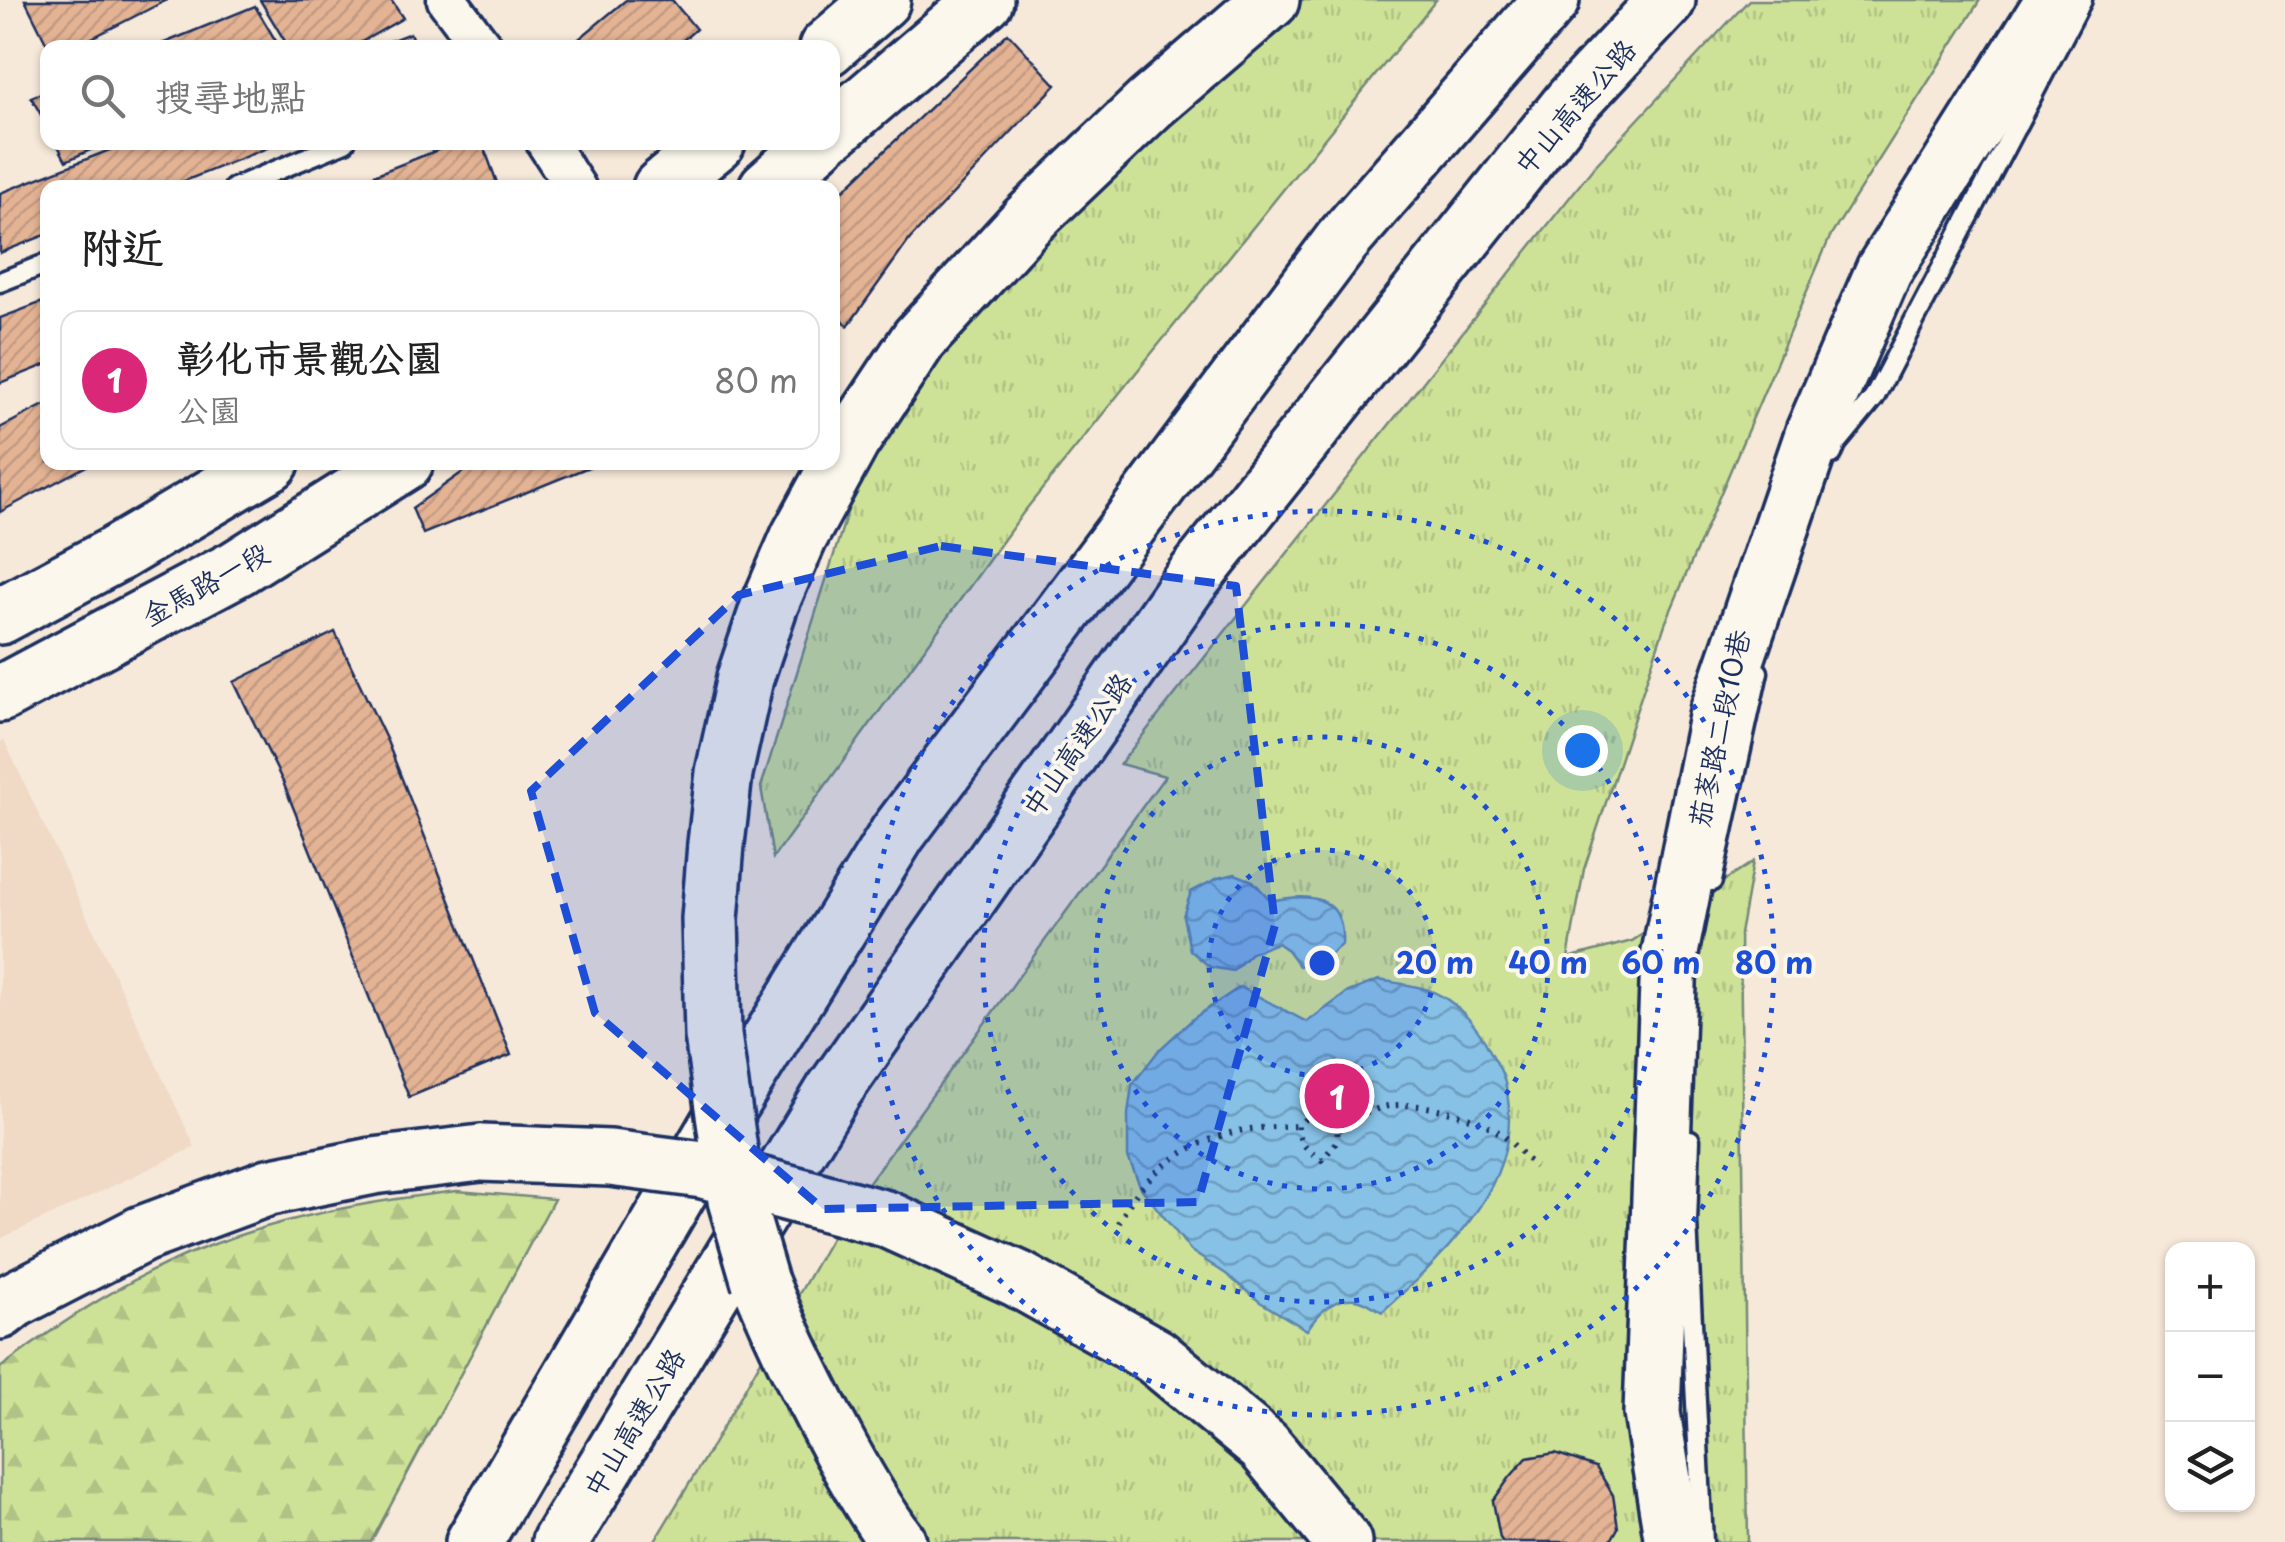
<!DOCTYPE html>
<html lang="zh-TW">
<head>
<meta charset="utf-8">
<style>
	body { margin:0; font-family:"Playpen Sans","LXGW WenKai TC",sans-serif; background:#f2f2f2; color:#222 }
	.controls { position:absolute; right:30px; bottom:30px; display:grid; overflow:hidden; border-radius:20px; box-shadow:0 2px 8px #0004 }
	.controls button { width:90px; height:90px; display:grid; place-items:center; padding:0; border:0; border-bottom:2px solid #e0e0e0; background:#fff; color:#222; font:50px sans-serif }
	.you { position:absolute; left:1582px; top:750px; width:35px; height:35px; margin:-25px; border:8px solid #fff; border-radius:50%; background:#1a73e8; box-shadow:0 0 0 15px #1a73e833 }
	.badge { display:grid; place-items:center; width:65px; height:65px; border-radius:50%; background:#db2777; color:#fff; font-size:32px; font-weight:700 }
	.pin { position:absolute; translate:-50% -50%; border:5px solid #fff; box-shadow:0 2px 10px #0006 }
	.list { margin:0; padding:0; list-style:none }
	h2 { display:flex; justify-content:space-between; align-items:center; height:130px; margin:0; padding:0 40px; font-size:42px }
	h2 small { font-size:32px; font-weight:400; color:#767676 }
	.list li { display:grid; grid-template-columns:65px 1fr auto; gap:30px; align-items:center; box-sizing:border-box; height:140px; margin:0 20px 20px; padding:0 20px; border:2px solid #e0e0e0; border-radius:20px }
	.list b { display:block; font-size:38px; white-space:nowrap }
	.list p { margin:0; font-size:32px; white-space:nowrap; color:#767676 }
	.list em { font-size:32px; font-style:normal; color:#767676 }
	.icon { flex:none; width:55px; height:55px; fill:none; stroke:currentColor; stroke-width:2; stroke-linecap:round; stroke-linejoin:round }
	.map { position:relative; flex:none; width:2285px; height:1542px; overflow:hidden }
	.search { position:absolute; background:#fff; box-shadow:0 2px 8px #0004; left:40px; top:40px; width:800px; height:110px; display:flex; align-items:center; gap:25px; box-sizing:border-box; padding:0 35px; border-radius:20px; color:#767676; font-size:38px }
	.panel { position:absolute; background:#fff; box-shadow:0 2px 8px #0004; left:40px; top:180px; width:800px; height:290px; border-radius:20px }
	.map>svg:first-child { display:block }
</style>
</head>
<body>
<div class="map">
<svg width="2285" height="1542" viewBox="0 0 2285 1542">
	<defs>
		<pattern id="grass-tufts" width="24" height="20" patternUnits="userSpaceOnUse" patternTransform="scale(2.5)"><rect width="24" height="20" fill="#cee297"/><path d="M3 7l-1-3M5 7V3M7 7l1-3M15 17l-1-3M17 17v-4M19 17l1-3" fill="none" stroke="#b0c285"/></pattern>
		<pattern id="forest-firs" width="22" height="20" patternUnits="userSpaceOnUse" patternTransform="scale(2.5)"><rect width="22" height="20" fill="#cee297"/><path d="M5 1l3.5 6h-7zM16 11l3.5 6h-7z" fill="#b0c285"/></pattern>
		<pattern id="water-waves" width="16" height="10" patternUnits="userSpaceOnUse" patternTransform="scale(2.5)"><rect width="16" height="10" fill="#87c1e6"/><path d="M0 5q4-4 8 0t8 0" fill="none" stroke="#6e9dbe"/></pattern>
		<pattern id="building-hatch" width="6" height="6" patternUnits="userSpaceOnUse" patternTransform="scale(2.5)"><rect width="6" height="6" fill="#e3b394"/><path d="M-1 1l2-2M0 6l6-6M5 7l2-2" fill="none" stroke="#c29a82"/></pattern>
	</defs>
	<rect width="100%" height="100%" fill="#f6e9da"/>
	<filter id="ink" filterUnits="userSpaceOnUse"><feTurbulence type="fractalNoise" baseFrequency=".01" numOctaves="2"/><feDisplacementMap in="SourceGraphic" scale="20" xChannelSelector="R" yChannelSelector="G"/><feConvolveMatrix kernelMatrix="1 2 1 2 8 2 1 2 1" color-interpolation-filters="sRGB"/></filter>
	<g filter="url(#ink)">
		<!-- built -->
		<path fill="#f0d9c5" d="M4,740L195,1147L0,1239V742Z"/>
		<!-- grass -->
		<path fill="url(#grass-tufts)" stroke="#74887a" stroke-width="2.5" d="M1293,0H1436L1023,513L773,858L761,787L864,459L1029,244Z
			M1749,0H1980L1830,237L1665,624L1584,869L1568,958L1632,941L1753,862L1740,934L1748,1542H654L709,1451L842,1219L1165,776L1120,764L1593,168Z"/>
		<!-- forest -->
		<path fill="url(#forest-firs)" stroke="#74887a" stroke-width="2.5" d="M457,1191L554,1199L371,1542H0V1368C63,1321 130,1276 204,1248C285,1216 371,1201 457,1191Z"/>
		<!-- water -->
		<path fill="url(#water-waves)" stroke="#5c87b0" stroke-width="2.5" d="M1235,874L1253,881L1271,901C1308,893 1345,894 1342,944L1328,956L1299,966L1287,950L1277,943L1251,953L1233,971L1210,967L1190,950L1183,916L1191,892L1218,878Z
			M1379,980C1394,983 1410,984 1425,989C1454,997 1477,1025 1490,1051C1495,1060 1501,1069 1504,1079C1531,1177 1447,1252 1382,1312C1376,1308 1367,1302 1360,1300C1336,1294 1319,1312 1307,1330L1260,1302L1226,1274L1191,1251L1141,1188L1128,1157V1114L1132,1085L1159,1050L1194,1018L1240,987L1307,1022L1348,992Z"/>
		<!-- building -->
		<path fill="url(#building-hatch)" stroke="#1b2f5e" stroke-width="2.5" d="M25,0H167L72,48H49Z
			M260,0H391L403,18L351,48H289Z
			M626,0H672L696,29L674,48H568Z
			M255,6L280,48H152Z
			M410,33L416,48H372Z
			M1008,33L1056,85L910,239L848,326L832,308V201Z
			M48,90V127L31,97Z
			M56,142H108L66,161Z
			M130,142H282L167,188H48V234L0,253V193Z
			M458,142H482L499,188H341Z
			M48,300V364L0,383V318Z
			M48,403V462H94L0,512V428Z
			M477,462H601L423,534L412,508Z
			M335,632L387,741L511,1055L409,1097L283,782L234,682Z
			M1555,1453L1596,1467L1613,1495L1618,1528L1610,1542H1503L1500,1538L1493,1501L1510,1477L1527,1458Z"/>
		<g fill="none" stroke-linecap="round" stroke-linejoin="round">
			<!-- service casing -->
			<g stroke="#1b2f5e" stroke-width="25">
				<path id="service" d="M234,188L345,142
					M0,282L48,263
					M1832,454L1836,444L1874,398L2082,0
					M1712,881L1758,672
					M1690,1140L1687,1222L1703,1542"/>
			</g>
			<!-- minor casing -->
			<g stroke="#1b2f5e" stroke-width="45">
				<path id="minor" d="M447,0L483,48
					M546,142L576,188"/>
			</g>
			<!-- primary casing -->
			<g stroke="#1b2f5e" stroke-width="62">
				<path id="primary" d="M827,48L882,0
					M832,131L985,0
					M661,188L717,142
					M767,188L819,142
					M0,616L116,554L271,462
					M0,694L237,568L405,462"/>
			</g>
			<!-- motorway casing -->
			<g stroke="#1b2f5e" stroke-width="62">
				<path id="motorway" d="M716,844L724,773L745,678L770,604L799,537L852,440L919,339L1027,221L1150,104L1271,0
					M886,1219L1018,1279L1155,1356L1264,1446L1343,1542
					M760,1282C784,1340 811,1395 841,1450C858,1481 876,1513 898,1542
					M0,1311L14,1300L142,1234L269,1187L373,1166L481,1153
					M474,1542L727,1109L898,833L1342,241L1551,0
					M560,1542L833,1092L1186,587L1571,103L1667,0
					M1673,1542L1652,1413L1669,958L1718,712L1814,432L1884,270L2054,0"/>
			</g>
			<!-- path -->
			<path stroke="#1b2f5e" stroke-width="6" stroke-dasharray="2.5 8" stroke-linecap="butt" d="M1307,1117L1318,1121L1333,1118C1343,1139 1335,1144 1322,1160C1308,1150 1298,1144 1298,1126Z
				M1339,1130C1353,1120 1370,1109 1388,1106C1418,1101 1477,1115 1501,1134C1513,1143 1523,1156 1535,1167
				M1119,1223C1141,1175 1183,1145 1234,1132C1255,1127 1277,1127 1298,1126"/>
			<!-- service -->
			<use href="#service" stroke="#fbf7ec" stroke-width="18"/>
			<!-- minor -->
			<use href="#minor" stroke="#fbf7ec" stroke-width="38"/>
			<!-- primary -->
			<use href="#primary" stroke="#fbf7ec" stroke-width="55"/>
			<!-- motorway -->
			<use href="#motorway" stroke="#fbf7ec" stroke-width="55"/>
			<!-- motorway-bridge casing -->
			<g stroke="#1b2f5e" stroke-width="62" stroke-linecap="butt">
				<path id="motorway-bridge" d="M716,844L710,919L713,1035L736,1200L760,1282
					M481,1153L610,1158L703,1170L886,1219"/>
			</g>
			<!-- motorway-bridge -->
			<use href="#motorway-bridge" stroke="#fbf7ec" stroke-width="55"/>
		</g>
	</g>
	<!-- marked area -->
	<path fill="#1d4ed8" fill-opacity="0.2" stroke="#1d4ed8" stroke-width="8" stroke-dasharray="20 12" stroke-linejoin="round" d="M941,546L1236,586L1275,925L1198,1202L823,1209L595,1013L531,791L739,595Z"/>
	<!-- distance rings -->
	<circle cx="1322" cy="963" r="113" fill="#1d4ed8" fill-opacity=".12"/>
	<g fill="none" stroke="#1d4ed8" stroke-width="5" stroke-dasharray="5 10">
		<circle cx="1322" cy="963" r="113"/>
		<circle cx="1322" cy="963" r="226"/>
		<circle cx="1322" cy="963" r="339"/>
		<circle cx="1322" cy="963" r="452"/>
	</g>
	<g text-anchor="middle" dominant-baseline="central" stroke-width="8" stroke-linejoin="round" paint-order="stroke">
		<!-- street labels -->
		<g font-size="28" fill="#1b2f5e" stroke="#fbf7ec">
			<text transform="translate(1574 106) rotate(-49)">中山高速公路</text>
			<text transform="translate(205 583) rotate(-29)">金馬路一段</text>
			<text transform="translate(1718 728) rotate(-78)">茄苳路二段10巷</text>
			<text transform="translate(1076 744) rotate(-55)">中山高速公路</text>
			<text transform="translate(633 1422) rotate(-59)">中山高速公路</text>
		</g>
	</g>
	<circle cx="1322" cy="963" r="15" fill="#1d4ed8" stroke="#fbf7ec" stroke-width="5"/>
	<g font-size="30" text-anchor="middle" font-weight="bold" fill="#1d4ed8" stroke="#fbf7ec" stroke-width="8" stroke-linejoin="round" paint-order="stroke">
		<text x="1435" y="974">20 m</text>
		<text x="1548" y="974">40 m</text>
		<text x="1661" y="974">60 m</text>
		<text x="1774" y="974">80 m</text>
	</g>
</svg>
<div class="controls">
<button>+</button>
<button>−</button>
<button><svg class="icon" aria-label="layers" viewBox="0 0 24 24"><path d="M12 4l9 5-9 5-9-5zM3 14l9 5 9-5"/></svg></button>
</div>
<div class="you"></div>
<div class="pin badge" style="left:1337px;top:1096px">1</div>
<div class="search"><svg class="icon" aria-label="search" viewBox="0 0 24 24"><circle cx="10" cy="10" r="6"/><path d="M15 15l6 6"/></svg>搜尋地點</div>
<section class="panel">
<h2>附近<small></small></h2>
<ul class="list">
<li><span class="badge">1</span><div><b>彰化市景觀公園</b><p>公園</p></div><em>80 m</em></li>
</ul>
</section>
</div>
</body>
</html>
